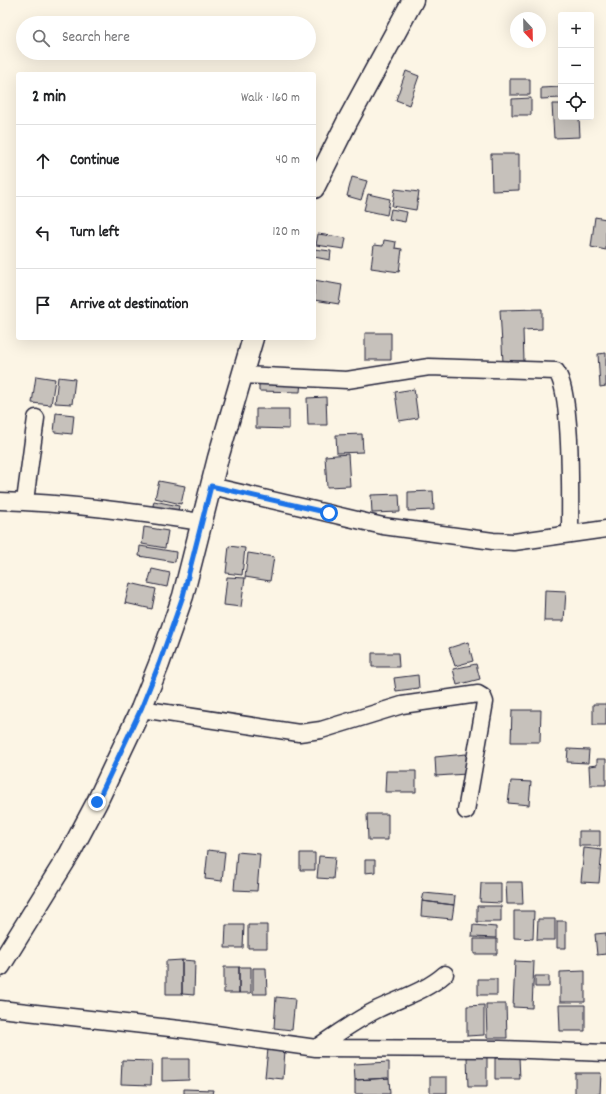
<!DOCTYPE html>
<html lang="en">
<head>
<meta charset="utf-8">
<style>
	body { margin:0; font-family:Dekko,sans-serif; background:#f2f2f2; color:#202124 }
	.controls { position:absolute; right:12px; top:12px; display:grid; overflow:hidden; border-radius:4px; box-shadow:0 4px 16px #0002 }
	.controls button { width:36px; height:36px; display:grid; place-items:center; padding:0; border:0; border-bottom:1px solid #e0e0e0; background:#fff; color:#202124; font:20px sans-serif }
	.compass { position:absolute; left:510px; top:12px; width:36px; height:36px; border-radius:50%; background:#fff; box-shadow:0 4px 16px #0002; rotate:158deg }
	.stop { position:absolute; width:12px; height:12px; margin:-9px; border:3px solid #1a73e8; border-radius:50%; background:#fff }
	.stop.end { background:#1a73e8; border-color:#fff; box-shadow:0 1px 4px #0008 }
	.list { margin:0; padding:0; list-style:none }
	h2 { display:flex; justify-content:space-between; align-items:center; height:52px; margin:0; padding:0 16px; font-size:17px }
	h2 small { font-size:13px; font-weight:400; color:#757577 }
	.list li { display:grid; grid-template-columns:26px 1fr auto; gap:12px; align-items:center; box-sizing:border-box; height:72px; padding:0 16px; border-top:1px solid #e0e0e0 }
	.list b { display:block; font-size:15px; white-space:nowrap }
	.list em { font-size:13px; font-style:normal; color:#757577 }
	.icon { flex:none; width:22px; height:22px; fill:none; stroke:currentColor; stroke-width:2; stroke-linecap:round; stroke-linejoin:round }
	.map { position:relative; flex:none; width:606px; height:1094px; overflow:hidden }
	.search { position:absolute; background:#fff; box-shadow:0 4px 16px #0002; left:16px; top:16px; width:300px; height:44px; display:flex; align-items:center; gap:10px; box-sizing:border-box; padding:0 14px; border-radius:22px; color:#757577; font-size:15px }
	.panel { position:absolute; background:#fff; box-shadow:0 4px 16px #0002; left:16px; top:72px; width:300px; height:268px; border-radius:4px }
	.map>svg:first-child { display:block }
</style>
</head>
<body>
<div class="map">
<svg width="606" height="1094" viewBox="0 0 606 1094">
	<rect width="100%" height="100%" fill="#fcf5e5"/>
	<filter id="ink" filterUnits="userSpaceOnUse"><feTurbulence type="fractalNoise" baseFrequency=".025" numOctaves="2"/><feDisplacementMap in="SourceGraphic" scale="8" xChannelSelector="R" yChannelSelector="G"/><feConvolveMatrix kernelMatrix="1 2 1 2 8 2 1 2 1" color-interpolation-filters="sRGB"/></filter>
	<g filter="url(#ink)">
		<!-- building -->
		<path fill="#c6c1bb" stroke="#22223b" d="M406,71L419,76L409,105L396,100Z
			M510,79H530V95H510Z
			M561,87V98L541,99V88Z
			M531,98V115H512V99Z
			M552,104H561V117H579L580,137L554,138Z
			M491,154H519V190L492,191Z
			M352,177L367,181L361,200L347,196Z
			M395,189L419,192L416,210L392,206Z
			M368,194L390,199L387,215L364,210Z
			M391,209L407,212L405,222L389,219Z
			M595,217L606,219V250L591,247Z
			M318,234L346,238L344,249L316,245Z
			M384,240L396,242L395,248L402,249L399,272L371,268L374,245L383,246Z
			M314,249L331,251L330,260L314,257Z
			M314,280L342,285L339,304L314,300Z
			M542,309V329L523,330L524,361L503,362L500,310Z
			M365,333H391V360H365Z
			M606,353V386L600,387L598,354Z
			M36,376L55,379L51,405L32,403Z
			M58,377L75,379L72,404L55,403Z
			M259,380L301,381L300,392L259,391Z
			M414,389L418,418L399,421L395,392Z
			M326,397L327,425H308L307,398Z
			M256,409H289V429L256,428Z
			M56,413L74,415L72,434L54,432Z
			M362,434L363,452L337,453L336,435Z
			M348,454L350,486L327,487L325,456Z
			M159,481L185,486L181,504L155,498Z
			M433,491L434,510L408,511V492Z
			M399,494L400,512L372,513L371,495Z
			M154,501L179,506L177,516L152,510Z
			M144,527L168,531L165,548L142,544Z
			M140,546L176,552L175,562L139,556Z
			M229,546L245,548L242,575L226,573Z
			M248,553L274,557L270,581L245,577Z
			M152,569L170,573L167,587L148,583Z
			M227,577L245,578L241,607L224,605Z
			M130,583L156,589L152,609L125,603Z
			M545,590L566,591L564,621H544Z
			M468,642L473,661L455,666L449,648Z
			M372,653H398L399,667H372Z
			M476,664L480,679L457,685L453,669Z
			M418,675L419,688L396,691L394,678Z
			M593,704H606V725H593Z
			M512,710H541L540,742H511Z
			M568,749L589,750L588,763L567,762Z
			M466,754L467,774L436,776L435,757Z
			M597,759H606V785H590L589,766L597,765Z
			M386,771H416V792H385Z
			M511,781L531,782L529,805L508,803Z
			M367,814H388V840H368Z
			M579,831H600V846H579Z
			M584,848L602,850L599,883L581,882Z
			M208,850L225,852L222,881L205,879Z
			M237,852L260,854L257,891L234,890Z
			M300,853H315V870H300Z
			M319,856L335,857L333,879L317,878Z
			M365,860H375V872L365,873Z
			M506,882H522L523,904H507Z
			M481,883H501V903L480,902Z
			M424,893L455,896L454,905L422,901Z
			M422,901L454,905L452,919L421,916Z
			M477,906H501V922H477Z
			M514,911H534L533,939L514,938Z
			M538,919H555V940H537Z
			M557,921H566V948H557Z
			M226,925H244L243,948H225Z
			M248,925H267V948H248Z
			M473,925L496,927V938L472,937Z
			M606,933V954L597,955L595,934Z
			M474,939H497V954H474Z
			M182,960L195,961L194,995L182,994Z
			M182,960V994H166V961Z
			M515,961L534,962L532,1008L513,1007Z
			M224,967H239V993H224Z
			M239,967H251V993H239Z
			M253,968H266L267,994H253Z
			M585,971V1002H560V972Z
			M535,976H549V987H535Z
			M478,979H497V995H478Z
			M276,997L295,999L292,1030L274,1028Z
			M486,1004H506L507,1038H487Z
			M484,1005V1035L467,1036V1006Z
			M559,1005H585V1031H560Z
			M268,1049L285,1050L283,1079L265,1077Z
			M467,1057H487V1087H468Z
			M519,1057L520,1079H495V1058Z
			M162,1059H189V1080L162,1081Z
			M122,1060L152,1061L151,1085L121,1084Z
			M389,1062V1078L355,1080L354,1064Z
			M575,1073H601L600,1094H575Z
			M430,1077H447V1093H430Z
			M389,1078L390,1094H355V1080Z
			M184,1089L213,1090L212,1094H184Z"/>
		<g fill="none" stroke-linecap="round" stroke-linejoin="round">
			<!-- minor casing -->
			<g stroke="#22223b" stroke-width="19">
				<path id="minor" d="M242,375L347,380L429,367L556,371C573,392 570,502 570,534
					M211,486L383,526L493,541L514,542L606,529
					M0,501C68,503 134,512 201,522
					M25,501L36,418
					M141,709L299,733L321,730L402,705L478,694L483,697L485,702L466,811
					M0,1009L188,1030L316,1048L500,1049L606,1053
					M316,1048C336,1034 356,1020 378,1009C401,998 426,991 445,974"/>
			</g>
			<!-- tertiary casing -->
			<g stroke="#22223b" stroke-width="23">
				<path id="tertiary" d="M314,188L347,122L413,0
					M0,966L70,853L97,802L141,709L159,664L183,596L218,458L253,338"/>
			</g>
			<!-- minor -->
			<use href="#minor" stroke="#fcf5e5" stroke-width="16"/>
			<!-- tertiary -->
			<use href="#tertiary" stroke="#fcf5e5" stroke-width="20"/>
		</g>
	</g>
	<g fill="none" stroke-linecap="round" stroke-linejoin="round" filter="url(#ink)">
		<!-- route -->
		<path stroke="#1a73e8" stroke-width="5" d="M97,802L141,709L159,664L183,596L211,486L329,513"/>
	</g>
</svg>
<div class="controls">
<button>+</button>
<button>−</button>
<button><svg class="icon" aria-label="locate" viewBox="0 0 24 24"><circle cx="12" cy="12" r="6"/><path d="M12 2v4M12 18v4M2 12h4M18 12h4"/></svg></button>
</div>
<svg class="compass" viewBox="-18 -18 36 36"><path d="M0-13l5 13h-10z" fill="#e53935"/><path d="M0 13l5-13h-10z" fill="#757577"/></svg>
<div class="stop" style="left:329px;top:513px"></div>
<div class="stop end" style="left:97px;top:802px"></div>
<div class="search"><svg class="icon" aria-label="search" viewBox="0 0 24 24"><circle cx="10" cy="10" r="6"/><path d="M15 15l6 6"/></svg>Search here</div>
<section class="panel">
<h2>2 min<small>Walk · 160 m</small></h2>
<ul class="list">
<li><svg class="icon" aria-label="ahead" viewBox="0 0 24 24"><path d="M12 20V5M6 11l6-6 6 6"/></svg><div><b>Continue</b></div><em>40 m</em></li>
<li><svg class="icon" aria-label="left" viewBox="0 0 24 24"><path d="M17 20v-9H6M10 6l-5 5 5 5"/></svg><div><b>Turn left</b></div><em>120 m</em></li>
<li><svg class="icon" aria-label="arrive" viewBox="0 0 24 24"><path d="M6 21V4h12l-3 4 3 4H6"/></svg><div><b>Arrive at destination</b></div></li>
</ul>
</section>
</div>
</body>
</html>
